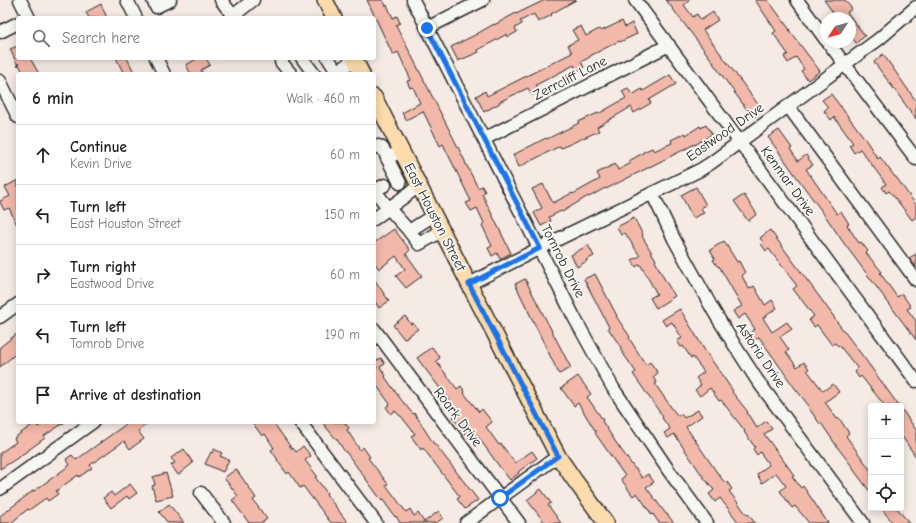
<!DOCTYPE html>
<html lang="en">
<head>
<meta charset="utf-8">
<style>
	body { margin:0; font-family:"Comic Neue",sans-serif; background:#f6f6f6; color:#222 }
	.controls { position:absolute; right:12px; bottom:12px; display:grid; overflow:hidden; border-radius:4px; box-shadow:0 2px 10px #0003 }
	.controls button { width:36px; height:36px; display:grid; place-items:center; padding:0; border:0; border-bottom:1px solid #e0e0e0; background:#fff; color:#222; font:20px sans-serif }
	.compass { position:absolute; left:820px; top:12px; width:36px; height:36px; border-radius:50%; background:#fff; box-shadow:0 2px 10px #0003; rotate:234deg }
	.stop { position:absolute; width:12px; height:12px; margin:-9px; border:3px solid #1a73e8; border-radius:50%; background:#fff }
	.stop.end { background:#1a73e8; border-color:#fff; box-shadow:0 1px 4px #0008 }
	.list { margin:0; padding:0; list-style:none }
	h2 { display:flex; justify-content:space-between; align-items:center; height:52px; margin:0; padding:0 16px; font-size:17px }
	h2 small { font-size:13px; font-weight:400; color:#767676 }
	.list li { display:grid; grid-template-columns:26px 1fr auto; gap:12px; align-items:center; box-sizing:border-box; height:60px; padding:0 16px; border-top:1px solid #e0e0e0 }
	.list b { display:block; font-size:15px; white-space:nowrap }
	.list p { margin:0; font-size:13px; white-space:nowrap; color:#767676 }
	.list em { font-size:13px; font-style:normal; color:#767676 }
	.icon { flex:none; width:22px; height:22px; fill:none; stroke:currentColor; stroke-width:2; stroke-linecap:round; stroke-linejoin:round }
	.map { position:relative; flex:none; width:916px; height:523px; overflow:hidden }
	.search { position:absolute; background:#fff; box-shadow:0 2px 10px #0003; left:16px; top:16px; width:360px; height:44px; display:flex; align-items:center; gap:10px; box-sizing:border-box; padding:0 14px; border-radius:4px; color:#767676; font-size:15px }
	.panel { position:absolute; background:#fff; box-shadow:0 2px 10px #0003; left:16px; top:72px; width:360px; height:352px; border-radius:4px }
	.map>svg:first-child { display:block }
</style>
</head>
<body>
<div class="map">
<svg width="916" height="523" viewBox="0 0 916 523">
	<rect width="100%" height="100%" fill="#f5eae4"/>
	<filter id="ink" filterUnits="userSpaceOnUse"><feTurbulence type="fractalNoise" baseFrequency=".025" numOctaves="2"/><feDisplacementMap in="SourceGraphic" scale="8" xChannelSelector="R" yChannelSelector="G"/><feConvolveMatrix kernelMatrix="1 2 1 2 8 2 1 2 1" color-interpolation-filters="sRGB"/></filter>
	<g filter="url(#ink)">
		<!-- building -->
		<path fill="#f2b8aa" stroke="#2b2b2b" d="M367,0H383L386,6L387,5L393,18L397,16L400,23L396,25L465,161V162L478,188L482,186L485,192L482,194L511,253L500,259L497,253L492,256L488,248L492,246L482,225L484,223L477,208L471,211L466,203L471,201L443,144L440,146L423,111L406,120L402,113L420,103L413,87L410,88L407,81L411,80L398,52L393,55Z
			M545,0H576L551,14L552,15L538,22L534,14L520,21L522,24L515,28L517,32L508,37L507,34L478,50L479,52L458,61L451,47L475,35L494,24V25L516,13V14Z
			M666,0H690L684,5L693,17L697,14L701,20L713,12L718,20L703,30L763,111L753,118L713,63H714Z
			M755,0H768L790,30H789L820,71L808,80L801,71L804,69L796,57L788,63L784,57L788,54L773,33L776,31Z
			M824,0H845L852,9L847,12L865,36L856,43L850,35V18H837Z
			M101,4L107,18H89L86,12Z
			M622,21L625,27L632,23L637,34L620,42L619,41L590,56V57L581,62L584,67L577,71L574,65L536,85L540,91L532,95L528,88L499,102L500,103L484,112L476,96L485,91L487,96L572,53L568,45L578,40L572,30L581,26L586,36L599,29L601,31Z
			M18,46V58H30L39,74H24L18,63V66L10,49Z
			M883,54L916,101V119L874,62Z
			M116,58H127L135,74H124Z
			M198,58H206L210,65L201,70L203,74H191L186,65Z
			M670,75L676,84L649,100L651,103L634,113L631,107L597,127L599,131L561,148L560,146L519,167L513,155L546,138L547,139L579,123L578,122L598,113V114L626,98L622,91L628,88L632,95L642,89L643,91Z
			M831,94L863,136L878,159L880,157L895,177H896L916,205V217L912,220L896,199L889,191L886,193L882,187L886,184L860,149L854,153L849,145L853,143L834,117L831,120L824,111L828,107L822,100Z
			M706,125L712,134L695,145V144L606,189L605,188L589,197L588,196L562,212L561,211L549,217L551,221L541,226L534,213L542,208L532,189L543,184L553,203L572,193L573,194L600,179L597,173L615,164L618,170L631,163L629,161L643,153V152L652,148L654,151L672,143L671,140L685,133L686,135L700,126L701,128Z
			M779,130L792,148L790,149L798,161L806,155L813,165L806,169L837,214L841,211L849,224L847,225L859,243L861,242L868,251L866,253L882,272L880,273L897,297L902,294L911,307L907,309L916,321V340L843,242L826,217L796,176L768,137Z
			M18,180V227L9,208L4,210L0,202V201L10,196L5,187Z
			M696,187L706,205L701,208L704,213L693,218L681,195Z
			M744,195L757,214L748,221L734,201Z
			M634,218L643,235L642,236L656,260L655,261L666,282L675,296L656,308L650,298L657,294L640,264L636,267L632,260L640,256L625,233L621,235L617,227Z
			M394,229L410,250L406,254L422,276L406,288L396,276L405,269L396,256L379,269L374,262V243Z
			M770,230L821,299L834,317V318L865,359L899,406H885L861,376L859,378L855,372L858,369L839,345L838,346L835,343L832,345L817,325L814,327L809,320L814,316L793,289L797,286L769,249L766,251L761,244L763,242L760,238Z
			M724,241L737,262L739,261L745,273L742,276L749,289L754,286L765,305L772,300L777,308L763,318L772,332L787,322L792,329L780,337L789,350L786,352L797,367L804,362L809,369L807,370L823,391L833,384L839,392L825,402L837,419L839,418L849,433L846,436L871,471V493L853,469H854L838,448L821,423L820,424L808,407L809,406L794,387L759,337L752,342L747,335L755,329L745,314L738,319L733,311L742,306L719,266L718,267L713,260L715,259L710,250Z
			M588,245L594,256L586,260L587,261L577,267L571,255Z
			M916,254V267L909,258Z
			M595,274L617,316H616L630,337L629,338L646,365L650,362L658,373L653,377L657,383L655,384L673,410L678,416L681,414L684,418L698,410L702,416L686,427L716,471L725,483L727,482L732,489L729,491L747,515L748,514L755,523H739L720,498L715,502L709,494L714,490L704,478L674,434L668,438L664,433L670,429L662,418L663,417L633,374L636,372L620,349H622L608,328L609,327L584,279Z
			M374,279L389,301L379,308L374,300Z
			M525,279L571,368L559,374L515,284Z
			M680,309L704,349L733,391L732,392L748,412L747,413L757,428L766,421L772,429L764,434L794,475L792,476L801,488L803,486L828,523H809L795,506L792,508L780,491L786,486L776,473L762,483L757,474L769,465L760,452L757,455L753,449L755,447L744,432L745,431L721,400L719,401L710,388L700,396L695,390L701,385L696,378L704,372L693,357L691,358L683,346L681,347L677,341L682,338L672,322L666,326L662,320Z
			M405,316L411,324L413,323L418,329L404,339L393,325Z
			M18,333V352L0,367V347Z
			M432,347L440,358L436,361L457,389L461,386L465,392L464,393L479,412L482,409L492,422L486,427L499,445L501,444L515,463L532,451L537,458L518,472L519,473L510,480L499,466L476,434L470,439L457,423L453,417L458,412L417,358Z
			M381,358L385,364L380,367L386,376L385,377L399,397L413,414L414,413L421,423V424L434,444H435L478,500L465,509L457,499L460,497L423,448L421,450L411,436L415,434L401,416H400L395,411L391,414L386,407L390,404L374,382V370L377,368L374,362Z
			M578,376L591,394L587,397L603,420L602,421L617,444L635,469H636L642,478L648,474L654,482L646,487L666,514H667L674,523H659L653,514L652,515L637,493L633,496L621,479L625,476L595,433L596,432L578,403L574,406L561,388Z
			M901,408L916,430V457L901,435Z
			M44,422H65L44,436L45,438L16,459L0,469V453L16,442L14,438L35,423L38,427Z
			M129,422H150L138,431L144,439L130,449L124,441L90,465L92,468L79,477L78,475L56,491L58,494L48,501L46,498L29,510L28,509L11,523H0V516L34,490V491L70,465L66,459L72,455L76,460Z
			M252,422H273L292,449L293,448L296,452L303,446L311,456L305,460L317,476L315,477L327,493L326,494L348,523H331L303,486L300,488L289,472L287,474L277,460H278L271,450L274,448L265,434L262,436Z
			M322,422H344L349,428L347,430L360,450L363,447L370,457L368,458L388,484L386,485L406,512L410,509L414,516L418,513L424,522L439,511L443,518L436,523H400L396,516L395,517L383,500L382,501L346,452H345L336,438H335Z
			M184,449L193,463L178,475L171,465L175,463L171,458Z
			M214,449L222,453L220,456L229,460L223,472L205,464L211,452L212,453Z
			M236,469L256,498L253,500L267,519L261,523H249L232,500L238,496L224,478Z
			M166,473L173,496L156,500L152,486L155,485L153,477Z
			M130,484L137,493L129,499L127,496L111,508L103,498L111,492L114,496Z
			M541,489L551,503L548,505L561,523H545L527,500Z
			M169,504L184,523H168L159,512Z
			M881,508H897L909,523H893Z"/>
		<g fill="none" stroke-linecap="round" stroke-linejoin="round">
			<!-- minor casing -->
			<g stroke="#2b2b2b" stroke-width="15">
				<path id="minor" d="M20,0L29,18
					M127,0L136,18
					M153,0L156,7L170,0
					M221,0L233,16L253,0
					M413,0L574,317L613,388L669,471L707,523
					M635,0L916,381
					M797,0L826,40
					M427,28L483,0
					M0,32L18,23
					M828,42L916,159
					M156,58L164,74
					M281,58V62L291,74
					M302,58L314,74
					M328,58L337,72
					M334,74L355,59
					M0,81L18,117
					M788,106L916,280
					M484,139L669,45
					M374,148L378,146C384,147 385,153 387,158L402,151
					M387,158L400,183
					M385,185L375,190C384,205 398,218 409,231L434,215
					M652,193L674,239L713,310L735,346L757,380L863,523
					M374,219L419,186
					M409,231L419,244L442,231
					M469,284L540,248L700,170L711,163L879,39L916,7
					M0,317L18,304
					M374,329L519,523
					M300,422L376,523
					M0,489L93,422
					M201,493L224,523
					M466,523L558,456"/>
			</g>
			<!-- major casing -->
			<g stroke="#2b2b2b" stroke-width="18">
				<path id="major" d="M325,0L334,18
					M354,58L362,74
					M374,97L469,284L558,456L573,478L606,523"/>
			</g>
			<!-- minor -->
			<use href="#minor" stroke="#f6f6f2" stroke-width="12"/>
			<!-- major -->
			<use href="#major" stroke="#fcdcac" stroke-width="15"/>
		</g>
	</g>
	<g fill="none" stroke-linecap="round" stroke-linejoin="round" filter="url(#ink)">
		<!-- route -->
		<path stroke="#1a73e8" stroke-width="5" d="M427,28L540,248L469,284L558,456L500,498"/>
	</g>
	<g text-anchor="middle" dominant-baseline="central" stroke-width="4" stroke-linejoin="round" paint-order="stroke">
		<!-- street labels -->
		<g font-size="14" fill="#2b2b2b" stroke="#f6f6f2">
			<text transform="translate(570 78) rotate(-27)">Zerrcliff Lane</text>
			<text transform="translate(725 132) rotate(-35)">Eastwood Drive</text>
			<text transform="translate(788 181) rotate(54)">Kenmar Drive</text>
			<text transform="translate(435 217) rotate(63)">East Houston Street</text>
			<text transform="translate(563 261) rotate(63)">Tomrob Drive</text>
			<text transform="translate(761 355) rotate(56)">Astoria Drive</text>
			<text transform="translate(458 417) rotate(53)">Roark Drive</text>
		</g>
	</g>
</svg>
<div class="controls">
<button>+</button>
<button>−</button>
<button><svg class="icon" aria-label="locate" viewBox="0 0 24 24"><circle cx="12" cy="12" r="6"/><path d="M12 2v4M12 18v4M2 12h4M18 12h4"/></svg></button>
</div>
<svg class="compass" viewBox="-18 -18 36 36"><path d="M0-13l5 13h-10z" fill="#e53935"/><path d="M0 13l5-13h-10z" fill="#767676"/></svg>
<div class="stop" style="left:500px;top:498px"></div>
<div class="stop end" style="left:427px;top:28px"></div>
<div class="search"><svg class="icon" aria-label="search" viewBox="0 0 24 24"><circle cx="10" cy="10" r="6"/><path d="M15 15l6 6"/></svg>Search here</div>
<section class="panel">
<h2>6 min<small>Walk · 460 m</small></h2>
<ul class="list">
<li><svg class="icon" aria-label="ahead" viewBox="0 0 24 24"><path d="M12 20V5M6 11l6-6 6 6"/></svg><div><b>Continue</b><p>Kevin Drive</p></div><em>60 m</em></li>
<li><svg class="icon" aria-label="left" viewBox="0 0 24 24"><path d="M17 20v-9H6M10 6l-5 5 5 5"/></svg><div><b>Turn left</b><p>East Houston Street</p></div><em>150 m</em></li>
<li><svg class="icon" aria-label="right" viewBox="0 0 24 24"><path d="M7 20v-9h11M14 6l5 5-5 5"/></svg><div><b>Turn right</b><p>Eastwood Drive</p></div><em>60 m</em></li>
<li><svg class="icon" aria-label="left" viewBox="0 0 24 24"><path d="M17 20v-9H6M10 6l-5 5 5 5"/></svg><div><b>Turn left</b><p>Tomrob Drive</p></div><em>190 m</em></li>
<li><svg class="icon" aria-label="arrive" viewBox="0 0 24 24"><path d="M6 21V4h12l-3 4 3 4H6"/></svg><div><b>Arrive at destination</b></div></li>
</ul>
</section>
</div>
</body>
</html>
